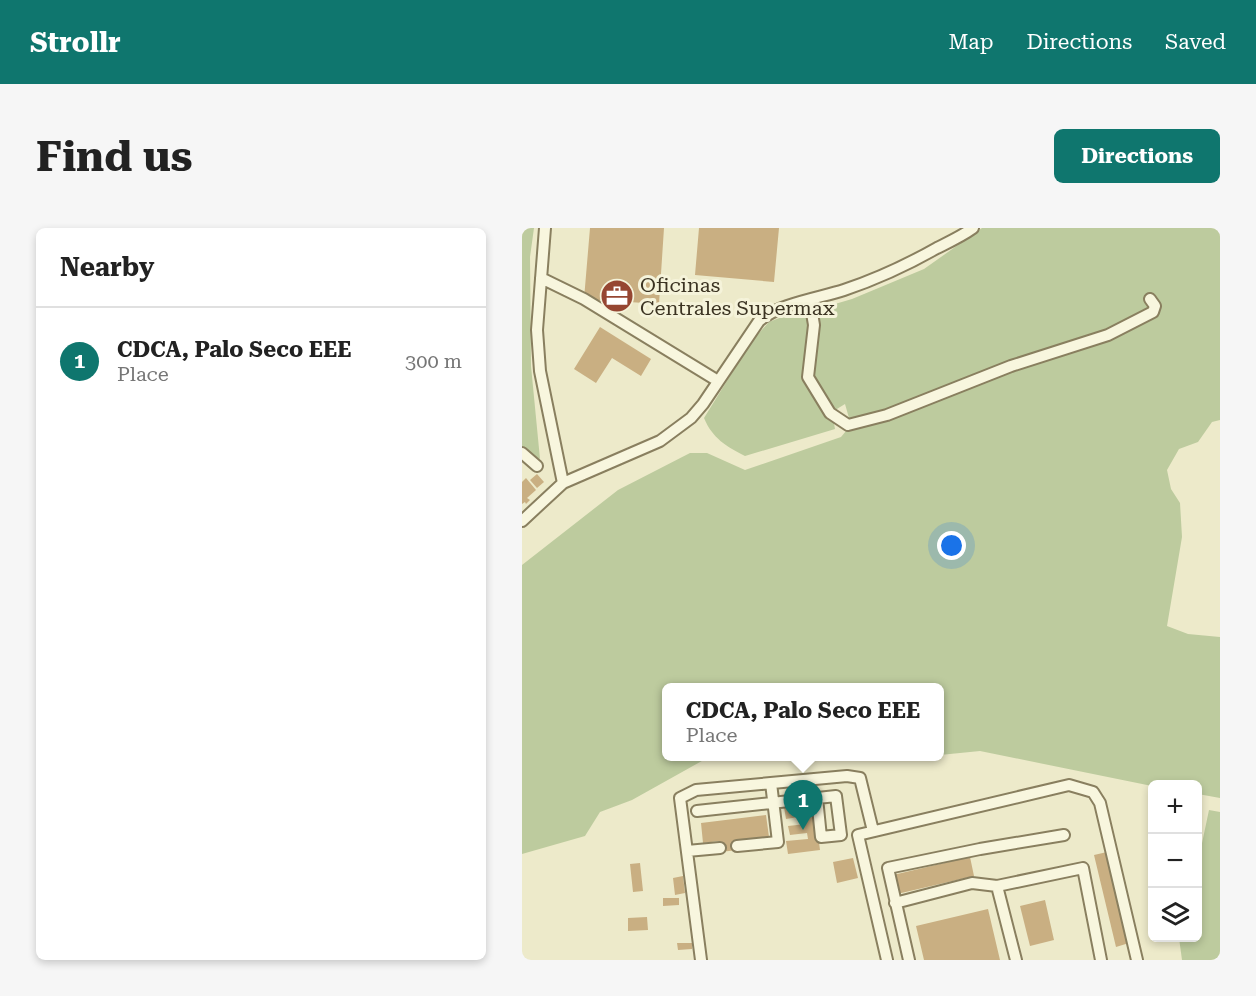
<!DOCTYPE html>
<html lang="en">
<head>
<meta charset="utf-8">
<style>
	body { margin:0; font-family:"Roboto Serif",serif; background:#f6f6f6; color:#222 }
	.controls { position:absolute; right:18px; bottom:18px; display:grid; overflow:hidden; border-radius:9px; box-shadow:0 3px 9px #0003 }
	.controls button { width:54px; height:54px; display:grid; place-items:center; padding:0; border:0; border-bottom:2px solid #e0e0e0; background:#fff; color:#222; font:30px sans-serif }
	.you { position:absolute; left:430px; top:318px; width:21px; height:21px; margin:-15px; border:4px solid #fff; border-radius:50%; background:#1a73e8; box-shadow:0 0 0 9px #1a73e833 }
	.badge { display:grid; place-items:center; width:39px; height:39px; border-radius:50%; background:#0f766e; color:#fff; font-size:20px; font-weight:700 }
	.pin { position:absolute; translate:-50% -50px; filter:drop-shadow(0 2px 3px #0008) }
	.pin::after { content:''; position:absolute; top:32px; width:21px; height:18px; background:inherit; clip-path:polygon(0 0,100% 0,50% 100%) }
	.popup { position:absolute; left:140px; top:455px; width:282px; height:78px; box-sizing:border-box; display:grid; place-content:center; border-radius:9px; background:#fff; filter:drop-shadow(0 2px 4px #0005); font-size:20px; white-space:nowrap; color:#767676 }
	.popup b { font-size:22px; color:#222 }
	.popup::after { content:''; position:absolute; left:50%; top:100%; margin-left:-12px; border:12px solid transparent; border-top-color:#fff }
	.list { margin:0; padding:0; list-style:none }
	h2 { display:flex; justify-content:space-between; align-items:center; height:78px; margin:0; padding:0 24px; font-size:26px }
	h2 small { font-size:20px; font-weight:400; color:#767676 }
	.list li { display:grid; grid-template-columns:39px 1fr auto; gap:18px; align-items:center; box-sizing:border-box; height:108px; padding:0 24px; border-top:2px solid #e0e0e0 }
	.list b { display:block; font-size:22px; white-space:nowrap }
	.list p { margin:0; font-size:20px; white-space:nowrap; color:#767676 }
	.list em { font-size:20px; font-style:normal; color:#767676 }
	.icon { flex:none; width:33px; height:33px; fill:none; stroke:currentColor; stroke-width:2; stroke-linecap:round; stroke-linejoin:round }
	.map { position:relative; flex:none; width:698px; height:732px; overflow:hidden; border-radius:9px }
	header { display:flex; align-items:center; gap:36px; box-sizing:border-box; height:84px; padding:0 30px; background:#0f766e; color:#fff }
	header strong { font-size:28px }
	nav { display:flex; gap:33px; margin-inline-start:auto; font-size:21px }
	.intro { display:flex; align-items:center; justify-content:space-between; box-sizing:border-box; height:144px; padding:0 36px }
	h1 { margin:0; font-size:42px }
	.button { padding:15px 27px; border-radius:9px; background:#0f766e; color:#fff; font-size:21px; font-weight:700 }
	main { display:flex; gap:36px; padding:0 36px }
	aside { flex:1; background:#fff; border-radius:9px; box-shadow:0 3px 9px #0003 }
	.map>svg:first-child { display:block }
</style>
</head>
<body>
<header>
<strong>Strollr</strong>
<nav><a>Map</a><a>Directions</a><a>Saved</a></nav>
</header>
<div class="intro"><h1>Find us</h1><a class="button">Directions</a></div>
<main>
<aside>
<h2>Nearby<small></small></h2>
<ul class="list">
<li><span class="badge">1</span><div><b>CDCA, Palo Seco EEE</b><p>Place</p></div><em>300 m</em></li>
</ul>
</aside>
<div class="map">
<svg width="698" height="732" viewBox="0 0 698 732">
	<rect width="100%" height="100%" fill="#edeaca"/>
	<!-- green -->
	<path fill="#bdcb9e" d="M0,0H12L8,29L9,138L18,231L0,221Z
		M460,0H698V192L690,194L676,214L657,221L645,242L649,261L658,275L660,309L645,398L666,406L698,409V570L676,566V556L630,558L458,523L418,527V460H144V528L187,529L110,572L78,584L63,608L0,626V337L96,262L168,225H185L223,242L319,209L329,197L323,176L310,184L313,201L223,228C205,219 190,210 182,190L229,114L247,94L285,79L296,81L330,71L402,41Z
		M687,582L698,584V732H660L657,710H676V634Z"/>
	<!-- building -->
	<path fill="#c9af82" d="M68,0H142L137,76L62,71Z
		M177,0H257L252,54L173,47Z
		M78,99L129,131L119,148L90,130L74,155L52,141Z
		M15,246L22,254L15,260L8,252Z
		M4,250L14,262L5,270L8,272L4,276L3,274L0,276V254Z
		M292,575L298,622L266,626L264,613L286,611L285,605L268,607L266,598L284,596L283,588L264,591L262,579Z
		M244,587L247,609L214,613L216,622L198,624L197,613L181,615L179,595Z
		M585,624L607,715L594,719L572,627Z
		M448,629L452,648L375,666L371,647Z
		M331,630L336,650L315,655L311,634Z
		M118,635L121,663L111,664L108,636Z
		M161,648L163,665L153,667L151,650Z
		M141,670H157V677L141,678Z
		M523,672L532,712L508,718L498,678Z
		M466,681L478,732H402L394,698Z
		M125,689L126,702L106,703V690Z
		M155,715H170V721L156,722Z"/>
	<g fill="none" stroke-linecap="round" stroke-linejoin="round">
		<!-- minor casing -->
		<g stroke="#897f5f" stroke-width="14">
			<path id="minor" d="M23,0L15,102L18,143L41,255
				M19,50L62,71L196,153
				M288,73L292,97L286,149L308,185L326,197L365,187L489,138L586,107L631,84L633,78L628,71
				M0,225L15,238
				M0,293L41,255L138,213L169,190L181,176L237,93C256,76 297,70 322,62C355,51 385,37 415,20C427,14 440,8 451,0
				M175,583L314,568L319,607L299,609L295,570
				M215,618L256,614L249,555
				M165,623L198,620
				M373,675L450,655L475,658
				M179,732L158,570L174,562L325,548L338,550L351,603
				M365,732L336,607L547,557L571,564L578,575L615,732
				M387,732L366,640L458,621L542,607
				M494,732L475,658L561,640L579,732"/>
		</g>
		<!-- minor -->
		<use href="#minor" stroke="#f8f6de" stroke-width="10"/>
	</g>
	<!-- icons -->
	<defs>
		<g id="office-disc" transform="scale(1.725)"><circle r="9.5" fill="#964632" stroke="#f5f3da"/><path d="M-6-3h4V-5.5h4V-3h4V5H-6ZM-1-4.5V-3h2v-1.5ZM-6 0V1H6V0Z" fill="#fff"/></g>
	</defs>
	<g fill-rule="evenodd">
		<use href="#office-disc" x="95" y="68"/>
	</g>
	<g text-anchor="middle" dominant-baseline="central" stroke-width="6" stroke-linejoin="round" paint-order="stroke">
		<!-- poi labels -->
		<g font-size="20" fill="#3b3322" stroke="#f5f3da" text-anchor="start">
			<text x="118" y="57">Oficinas<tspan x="118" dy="23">Centrales Supermax</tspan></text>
		</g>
	</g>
</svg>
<div class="controls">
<button>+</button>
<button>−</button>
<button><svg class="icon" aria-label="layers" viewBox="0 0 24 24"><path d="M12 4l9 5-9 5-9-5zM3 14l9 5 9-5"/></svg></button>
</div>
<div class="you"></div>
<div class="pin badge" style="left:281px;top:602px">1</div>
<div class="popup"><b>CDCA, Palo Seco EEE</b>Place</div>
</div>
</main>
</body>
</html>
